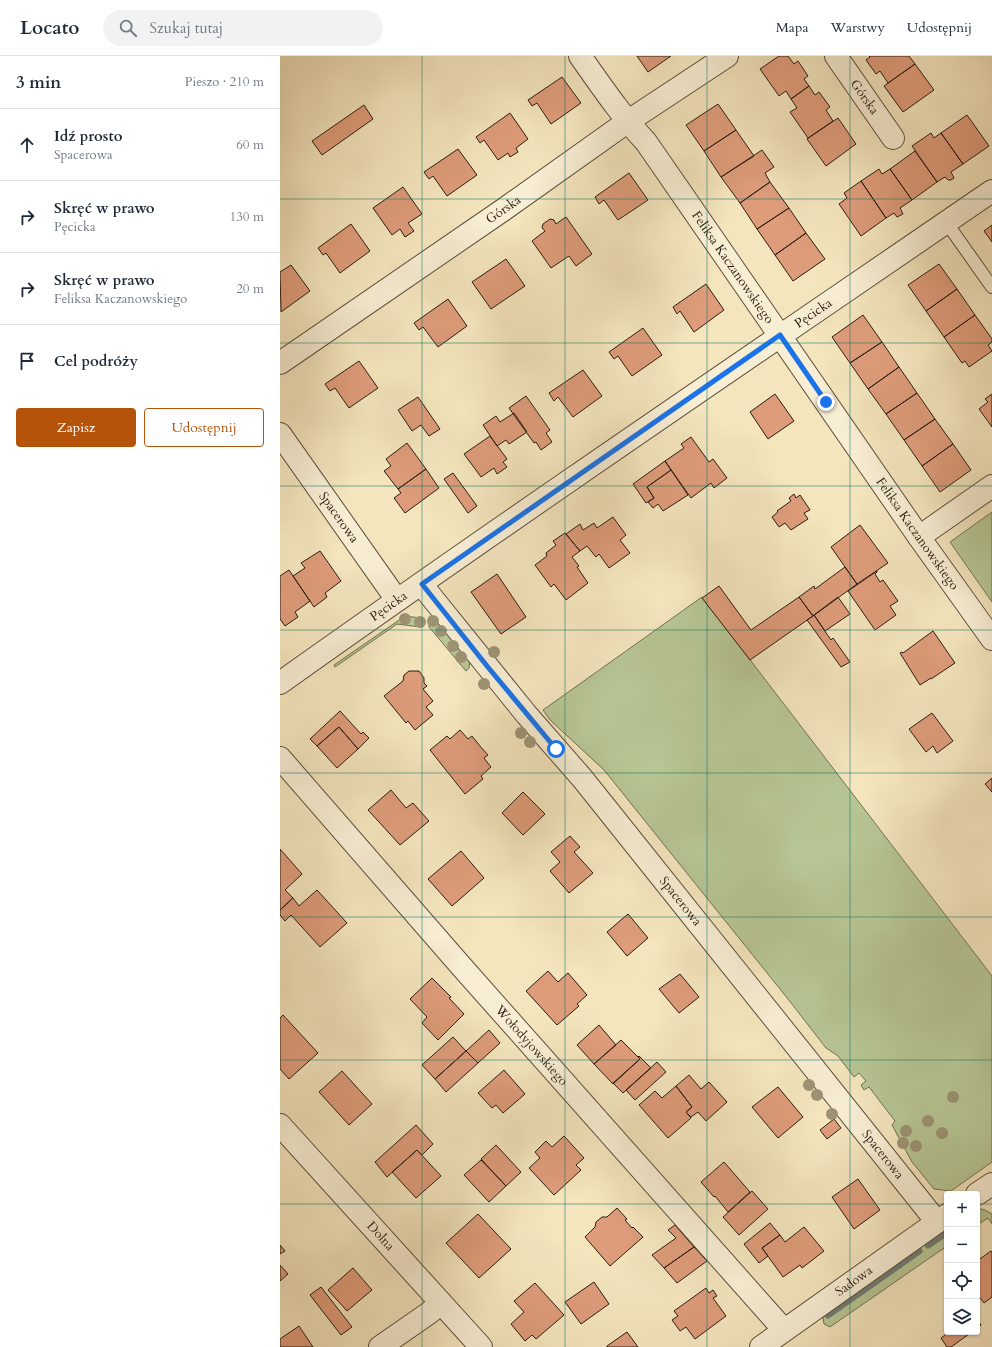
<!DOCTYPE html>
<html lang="pl">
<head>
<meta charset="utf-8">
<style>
	body { margin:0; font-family:Cardo,serif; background:#f2f2f3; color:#1f2937 }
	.controls { position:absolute; right:12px; bottom:12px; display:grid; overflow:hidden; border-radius:4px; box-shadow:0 1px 3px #0004 }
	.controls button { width:36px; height:36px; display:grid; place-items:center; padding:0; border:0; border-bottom:1px solid #e0e1e3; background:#fff; color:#1f2937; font:20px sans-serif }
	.stop { position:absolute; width:12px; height:12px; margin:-9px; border:3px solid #1a73e8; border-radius:50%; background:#fff }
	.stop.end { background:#1a73e8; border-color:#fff; box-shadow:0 1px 4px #0008 }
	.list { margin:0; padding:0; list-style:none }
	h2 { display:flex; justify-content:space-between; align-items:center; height:52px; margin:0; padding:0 16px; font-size:17px }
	h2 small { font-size:13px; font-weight:400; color:#747a83 }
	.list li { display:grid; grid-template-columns:26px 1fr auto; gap:12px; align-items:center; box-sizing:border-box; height:72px; padding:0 16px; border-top:1px solid #e0e1e3 }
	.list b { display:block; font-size:15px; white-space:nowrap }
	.list p { margin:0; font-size:13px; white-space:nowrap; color:#747a83 }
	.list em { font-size:13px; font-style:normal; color:#747a83 }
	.actions { display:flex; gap:8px; padding:12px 16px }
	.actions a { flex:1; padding:9px 0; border:1px solid #b45309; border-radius:4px; text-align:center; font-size:14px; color:#b45309 }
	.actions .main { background:#b45309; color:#fff }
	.icon { flex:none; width:22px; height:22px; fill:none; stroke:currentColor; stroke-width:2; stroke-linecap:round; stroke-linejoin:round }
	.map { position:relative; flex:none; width:712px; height:1291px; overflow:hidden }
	header { display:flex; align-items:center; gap:24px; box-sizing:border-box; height:56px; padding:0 20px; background:#fff; border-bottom:1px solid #e0e1e3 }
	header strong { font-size:19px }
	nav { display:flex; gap:22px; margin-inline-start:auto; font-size:14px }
	.search { width:280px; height:36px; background:#f2f2f3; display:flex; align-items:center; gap:10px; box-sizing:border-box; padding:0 14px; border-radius:22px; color:#747a83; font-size:15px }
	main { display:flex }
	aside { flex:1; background:#fff }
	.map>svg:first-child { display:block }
</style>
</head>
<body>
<header>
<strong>Locato</strong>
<div class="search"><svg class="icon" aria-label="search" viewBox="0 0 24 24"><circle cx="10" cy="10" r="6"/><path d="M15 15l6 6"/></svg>Szukaj tutaj</div>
<nav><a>Mapa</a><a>Warstwy</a><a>Udostępnij</a></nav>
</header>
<main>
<aside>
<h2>3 min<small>Pieszo · 210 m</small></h2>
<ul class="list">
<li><svg class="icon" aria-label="ahead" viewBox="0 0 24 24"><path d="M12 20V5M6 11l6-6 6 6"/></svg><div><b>Idź prosto</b><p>Spacerowa</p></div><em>60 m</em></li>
<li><svg class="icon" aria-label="right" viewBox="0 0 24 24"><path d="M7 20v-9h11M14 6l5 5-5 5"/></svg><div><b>Skręć w prawo</b><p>Pęcicka</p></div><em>130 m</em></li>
<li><svg class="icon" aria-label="right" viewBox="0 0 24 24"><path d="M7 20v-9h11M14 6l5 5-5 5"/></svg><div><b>Skręć w prawo</b><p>Feliksa Kaczanowskiego</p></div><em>20 m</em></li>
<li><svg class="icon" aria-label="arrive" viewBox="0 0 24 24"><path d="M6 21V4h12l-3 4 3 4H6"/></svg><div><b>Cel podróży</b></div></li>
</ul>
<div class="actions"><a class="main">Zapisz</a><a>Udostępnij</a></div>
</aside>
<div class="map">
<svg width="712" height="1291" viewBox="0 0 712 1291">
	<rect width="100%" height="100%" fill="#f4e5bd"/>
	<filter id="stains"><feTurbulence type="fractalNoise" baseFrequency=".005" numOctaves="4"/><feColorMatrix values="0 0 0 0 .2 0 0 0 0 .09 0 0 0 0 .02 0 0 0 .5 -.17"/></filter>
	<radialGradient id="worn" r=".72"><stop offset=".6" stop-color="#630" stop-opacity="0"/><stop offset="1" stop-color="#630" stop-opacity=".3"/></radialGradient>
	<!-- green -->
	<path fill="#b7c694" stroke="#717253" d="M712,456V546L670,486Z
		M422,541L712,920V1106L671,1135L654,1133L632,1106L612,1069L615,1065L589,1031L584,1034L581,1029L586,1025L579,1017L574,1021L558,1000L546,992L508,943L324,714L270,664L263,654Z
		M125,560L141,562L143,568L140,571L117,568L55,611L54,609Z
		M156,561L190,604L189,612L186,615L149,571V566Z
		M697,1152L705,1154L712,1158V1168L708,1162L697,1169Z
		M667,1172V1190L550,1271L544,1268L543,1262L546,1256Z"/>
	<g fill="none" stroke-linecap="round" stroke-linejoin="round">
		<!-- stream -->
		<path stroke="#707d76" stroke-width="7" d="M648,1189L667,1176
			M548,1259L639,1195"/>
	</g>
	<!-- building -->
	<path fill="#de9c7a" stroke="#2b1d12" d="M357,0H391L368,16Z
		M499,0H508L514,8L518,5L528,20L524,23L529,30L511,43L506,35L499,40L480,13Z
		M589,0H629L635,8L608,27L600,15L596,18L586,4L590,1Z
		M635,8L654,34L623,56L604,30Z
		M282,21L301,47L271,68L257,47L252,50L248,44Z
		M529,30L535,39L539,36L550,51L546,54L553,65L528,82L510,56L517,52L511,43Z
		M438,48L456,74L424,95L406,69Z
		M84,49L93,63L42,99L32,85Z
		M230,57L248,83L236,92L238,96L230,101L228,97L218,104L204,84L200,87L196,81Z
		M687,59L709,90L683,108L661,77Z
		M558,62L576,88L546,110L527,83Z
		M456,74L474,100L441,121L424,95Z
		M651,77L654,82L661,77L683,108L671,116L674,122L671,124H668L665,121L657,126L632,90Z
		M178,93L197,119L167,140L153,120L149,123L144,116Z
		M482,94L494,111L485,117L490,126L460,147L441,121Z
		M635,95L657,126L632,144L610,113Z
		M599,113L602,118L610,113L632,144L620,152L623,158L617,161L614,157L606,162L581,125Z
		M349,117L368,144L338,164L324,144L319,148L315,141Z
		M581,125L606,162L581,180L559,148L567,142L564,137Z
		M490,126L509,152L477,173L460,147Z
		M123,131L142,158L128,167L134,175L125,181L120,173L112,179L93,152Z
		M509,152L526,177L495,199L477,173Z
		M286,161L312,198L296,210L289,200L271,212L252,185L265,175L262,172L263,168L270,163L274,164L276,168Z
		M71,168L90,195L60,217L46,197L43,199L38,192Z
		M712,169V186L704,175Z
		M526,177L545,203L513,225L495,199Z
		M226,203L245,230L211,253L192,226Z
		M659,208L677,233L646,255L628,229Z
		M11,209L30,235L1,256L0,216Z
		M426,228L444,254L414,276L400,255L397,258L393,251Z
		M677,233L695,259L664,281L646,255Z
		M168,243L187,270L158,291L143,271L139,274L134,267Z
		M583,259L602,286L570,307L552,281Z
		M695,259L712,283V286L708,289L712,295L689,311L685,305L682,307L664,281Z
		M363,272L382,299L352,320L338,300L334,303L329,296Z
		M602,286L619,311L588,333L570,307Z
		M79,305L98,332L69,352L55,332L50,335L45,328Z
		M619,311L637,337L606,358L588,333Z
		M303,314L322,340L293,361L278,341L274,345L269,337Z
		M637,337L655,363L624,384L606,358Z
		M495,338L514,365L488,383L470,356Z
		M712,338V371L699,353L708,346L705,343Z
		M246,340L270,374L266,377L272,386L261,394L256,386L254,387L229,352Z
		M138,341L160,373L149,380L141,369L132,375L118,354Z
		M234,357L247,376L229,388L226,384L217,390L203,369L216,360L220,366Z
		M655,363L673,388L642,410L624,384Z
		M210,380L227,403L223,406L227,411L217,418L214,412L201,421L184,398Z
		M411,381L429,406L433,403L447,422L434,432L431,427L411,442L385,405L404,392L401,388Z
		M127,387L146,413L118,433L104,415L111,410L106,403Z
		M673,388L691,414L660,436L642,410Z
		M385,405L391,414L367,431L374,442L366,447L353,428Z
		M146,413L159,432L125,457L114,442L121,437L118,433Z
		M391,414L408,439L383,455L378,448L373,452L368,446L374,442L367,431Z
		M173,417L197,450L188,457L164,423Z
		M514,438L516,442L520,439L530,454L524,457L528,463L511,474L505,467L499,471L492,461L498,456L497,455L511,445L509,442Z
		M333,461L346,479L340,484L350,497L329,512L319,498L316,501L307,490L300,495L286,478L300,468L303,474L314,467L317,472Z
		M580,469L608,507L577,528L551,491Z
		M285,477L300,495L292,501L299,510L297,511L308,527L286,544L274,528L271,531L255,509L267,500L266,497L276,489L273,485Z
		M40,495L61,525L45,537L47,541L34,551L13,520L25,512L21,507Z
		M565,511L577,528L533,560L519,541L534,530L535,533Z
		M9,514L30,545L15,556L18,561L5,570L0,563V520Z
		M597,515V516L595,518L600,526L603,524L618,545L610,550L616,559L595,574L568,535Z
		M217,518L246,561L221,578L191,536Z
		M439,530L471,574L519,541L533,560L470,604L422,542Z
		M558,541L570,558L545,575L534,559Z
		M534,559L551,584L553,582L570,606L561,611L527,564Z
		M653,575L675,607L651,623V622L640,629L620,597L622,596L623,597Z
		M129,615H139L144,622V627L147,630L143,633L153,645L146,651L153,659L135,674L128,665L126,667L104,640L123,625L124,619Z
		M60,655L81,678L83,676L89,682L78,693L59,671L37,690L30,683Z
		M652,657L673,685L657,697L653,690L646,696L629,673Z
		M59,671L78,693L57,712L37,690Z
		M180,674L188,683L192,680L200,690L208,699L204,702L211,711L201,720L203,723L185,738L150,694L167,680L170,683Z
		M712,722V736L705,728Z
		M111,734L126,752L133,747L149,765L120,789L88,754Z
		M243,736L265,758L243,779L222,757Z
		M290,780L300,791L294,796L313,817L289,837L270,815L280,806L271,796Z
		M0,793L22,818L5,834L13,842L0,854Z
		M181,795L204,822L172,850L148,823Z
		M37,834L67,867L40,891L11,859L5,865L0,859V854L13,842L19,850Z
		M348,858L368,882L347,900L327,876Z
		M268,915L278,926L288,917L307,939L297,948L299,950L277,969L246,935Z
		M400,918L419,941L399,957L379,933Z
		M152,922L171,941L169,942L184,958L158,984L142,967L147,961L130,943Z
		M3,959L38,997L9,1023L0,1013V962Z
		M319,969L336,989L314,1008L297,989Z
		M209,974L220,987L198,1007L186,995Z
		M173,981L186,995L155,1023L142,1009Z
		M341,984L360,1003L333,1028L314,1008Z
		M186,995L198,1007L166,1036L155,1023Z
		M359,1000L371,1012L343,1037L333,1027L360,1003L358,1001Z
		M377,1006L386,1016L355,1044L346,1034Z
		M224,1014L245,1038L223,1057L216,1049L212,1052L198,1037Z
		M62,1015L92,1048L69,1069L39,1036Z
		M409,1019L421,1033L429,1026L447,1046L426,1065L418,1056L411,1061L406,1056L412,1051L396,1030Z
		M396,1030L412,1051L406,1056L411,1062L388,1082L359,1049L375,1035L382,1042Z
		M498,1031L523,1061L498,1082L472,1051Z
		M554,1063L561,1072L547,1083L540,1074Z
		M136,1069L153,1088L142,1099L137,1094L107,1121L95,1106Z
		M284,1080L304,1102L296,1109L301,1114L274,1139L249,1112L260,1102L255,1096L266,1085L272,1091Z
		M216,1089L241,1116L226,1130L201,1103Z
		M137,1094L161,1120L136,1142L112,1116Z
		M201,1104L226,1130L209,1146L184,1119Z
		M444,1106L470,1136L448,1156L435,1140L434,1141L421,1126Z
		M578,1123L600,1154L574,1173L552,1141Z
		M472,1135L488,1153L459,1179L443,1161Z
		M337,1152L347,1163L345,1164L352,1172L353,1171L363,1181L330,1210L305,1181L315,1171L316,1166L322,1161H327Z
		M198,1158L231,1193L199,1222L166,1187Z
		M490,1167L500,1179L482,1192L488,1200L479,1207L464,1188Z
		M395,1169L414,1191L384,1212L372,1199L396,1182L388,1174Z
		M524,1171L544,1195L522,1212L520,1209L503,1221L482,1192L500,1179L505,1186Z
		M0,1189L5,1195L0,1198Z
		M414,1191L427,1205L397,1227L384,1212Z
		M711,1195L712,1196V1241L704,1247L697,1238V1205Z
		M0,1209L8,1218L0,1225Z
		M73,1212L92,1234L67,1255L48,1234Z
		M314,1226L329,1248L301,1268L285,1246Z
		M255,1227L284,1259L256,1283L252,1279L245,1285L231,1268L244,1256L234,1245Z
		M41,1231L72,1271L61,1279L30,1239Z
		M426,1232L429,1237L433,1234L437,1240L433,1242L446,1260L415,1283L406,1271L400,1275L392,1264L398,1260L394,1255Z
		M697,1263L701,1269L697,1272Z
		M19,1270L33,1291H0V1283Z
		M347,1276L358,1291H327V1290Z
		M669,1276H692L671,1291H667L661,1282Z"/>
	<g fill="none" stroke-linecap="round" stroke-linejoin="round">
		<!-- service casing -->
		<g stroke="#5d4f3d" stroke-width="14">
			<path id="service" d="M666,166L712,231"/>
		</g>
		<!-- minor casing -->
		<g stroke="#5d4f3d" stroke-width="24">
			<g id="minor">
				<path id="s1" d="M300,0C322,31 340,58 366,86L639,481L712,583"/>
				<path id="s2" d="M556,0L613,82"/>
				<path id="s3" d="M0,307L223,154L347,66L447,0"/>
				<path id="s4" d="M0,378L117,544"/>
				<path d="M639,481L712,430"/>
				<path id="s5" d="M141,528L246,658L302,722L657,1166"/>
				<path id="s6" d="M0,627C235,460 474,298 712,135"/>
				<path id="s7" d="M0,702L181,910L504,1274"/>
				<path id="s8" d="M0,1069L201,1291"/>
				<path d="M697,1138L712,1128"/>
				<path d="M100,1291L149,1257L161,1247"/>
				<path id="s9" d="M481,1291L667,1159"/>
			</g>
		</g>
		<!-- service -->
		<use href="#service" stroke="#f8eed4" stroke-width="12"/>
		<!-- minor -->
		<use href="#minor" stroke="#f8eed4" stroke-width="22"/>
	</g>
	<!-- trees -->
	<g fill="#9d9374">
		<circle cx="125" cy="563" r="6"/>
		<circle cx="153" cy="565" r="6"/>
		<circle cx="140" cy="566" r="6"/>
		<circle cx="161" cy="575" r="6"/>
		<circle cx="173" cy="590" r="6"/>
		<circle cx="214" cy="596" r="6"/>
		<circle cx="181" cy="601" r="6"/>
		<circle cx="204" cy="628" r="6"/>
		<circle cx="241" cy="677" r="6"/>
		<circle cx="250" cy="686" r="6"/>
		<circle cx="529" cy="1029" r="6"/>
		<circle cx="537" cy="1039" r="6"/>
		<circle cx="673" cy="1041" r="6"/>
		<circle cx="552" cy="1058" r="6"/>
		<circle cx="648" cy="1065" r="6"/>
		<circle cx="626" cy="1075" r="6"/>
		<circle cx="662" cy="1077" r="6"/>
		<circle cx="623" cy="1087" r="6"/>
		<circle cx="636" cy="1090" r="6"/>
	</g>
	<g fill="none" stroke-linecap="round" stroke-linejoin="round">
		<!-- route -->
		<path stroke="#1a73e8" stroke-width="5" d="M276,693L207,610L142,528L500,279L546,346"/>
	</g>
	<!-- grid -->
	<path fill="none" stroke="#0f766e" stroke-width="1" stroke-opacity="0.55" d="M142,0V1291M285,0V1291M427,0V1291M570,0V1291M0,143H712M0,287H712M0,430H712M0,574H712M0,717H712M0,861H712M0,1004H712M0,1148H667M697,1148H712"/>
	<g text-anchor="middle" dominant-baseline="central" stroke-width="3.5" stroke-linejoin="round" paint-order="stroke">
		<!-- street labels -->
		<g font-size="13" fill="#2b1d12" stroke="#f8eed4">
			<text stroke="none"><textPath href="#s2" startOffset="50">Górska</textPath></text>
			<text stroke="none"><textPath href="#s3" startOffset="271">Górska</textPath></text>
			<text stroke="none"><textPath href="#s1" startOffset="261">Feliksa Kaczanowskiego</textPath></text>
			<text stroke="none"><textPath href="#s6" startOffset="649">Pęcicka</textPath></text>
			<text stroke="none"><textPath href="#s4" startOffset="102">Spacerowa</textPath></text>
			<text stroke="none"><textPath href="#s1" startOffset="585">Feliksa Kaczanowskiego</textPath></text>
			<text stroke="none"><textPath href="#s6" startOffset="133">Pęcicka</textPath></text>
			<text stroke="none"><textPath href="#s5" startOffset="410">Spacerowa</textPath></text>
			<text stroke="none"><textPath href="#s7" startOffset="382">Wołodyjowskiego</textPath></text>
			<text stroke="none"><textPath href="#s5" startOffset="734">Spacerowa</textPath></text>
			<text stroke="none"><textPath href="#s8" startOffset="150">Dolna</textPath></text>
			<text stroke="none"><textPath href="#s9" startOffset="114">Sadowa</textPath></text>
		</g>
	</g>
	<rect width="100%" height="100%" filter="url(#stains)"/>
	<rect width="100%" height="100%" fill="url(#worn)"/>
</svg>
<div class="controls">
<button>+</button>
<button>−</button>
<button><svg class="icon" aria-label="locate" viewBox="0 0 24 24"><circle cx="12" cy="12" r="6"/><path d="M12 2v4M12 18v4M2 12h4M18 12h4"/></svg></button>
<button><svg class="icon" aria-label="layers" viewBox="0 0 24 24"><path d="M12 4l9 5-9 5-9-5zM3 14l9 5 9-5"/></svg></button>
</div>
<div class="stop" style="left:276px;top:693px"></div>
<div class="stop end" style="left:546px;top:346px"></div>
</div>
</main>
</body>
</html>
